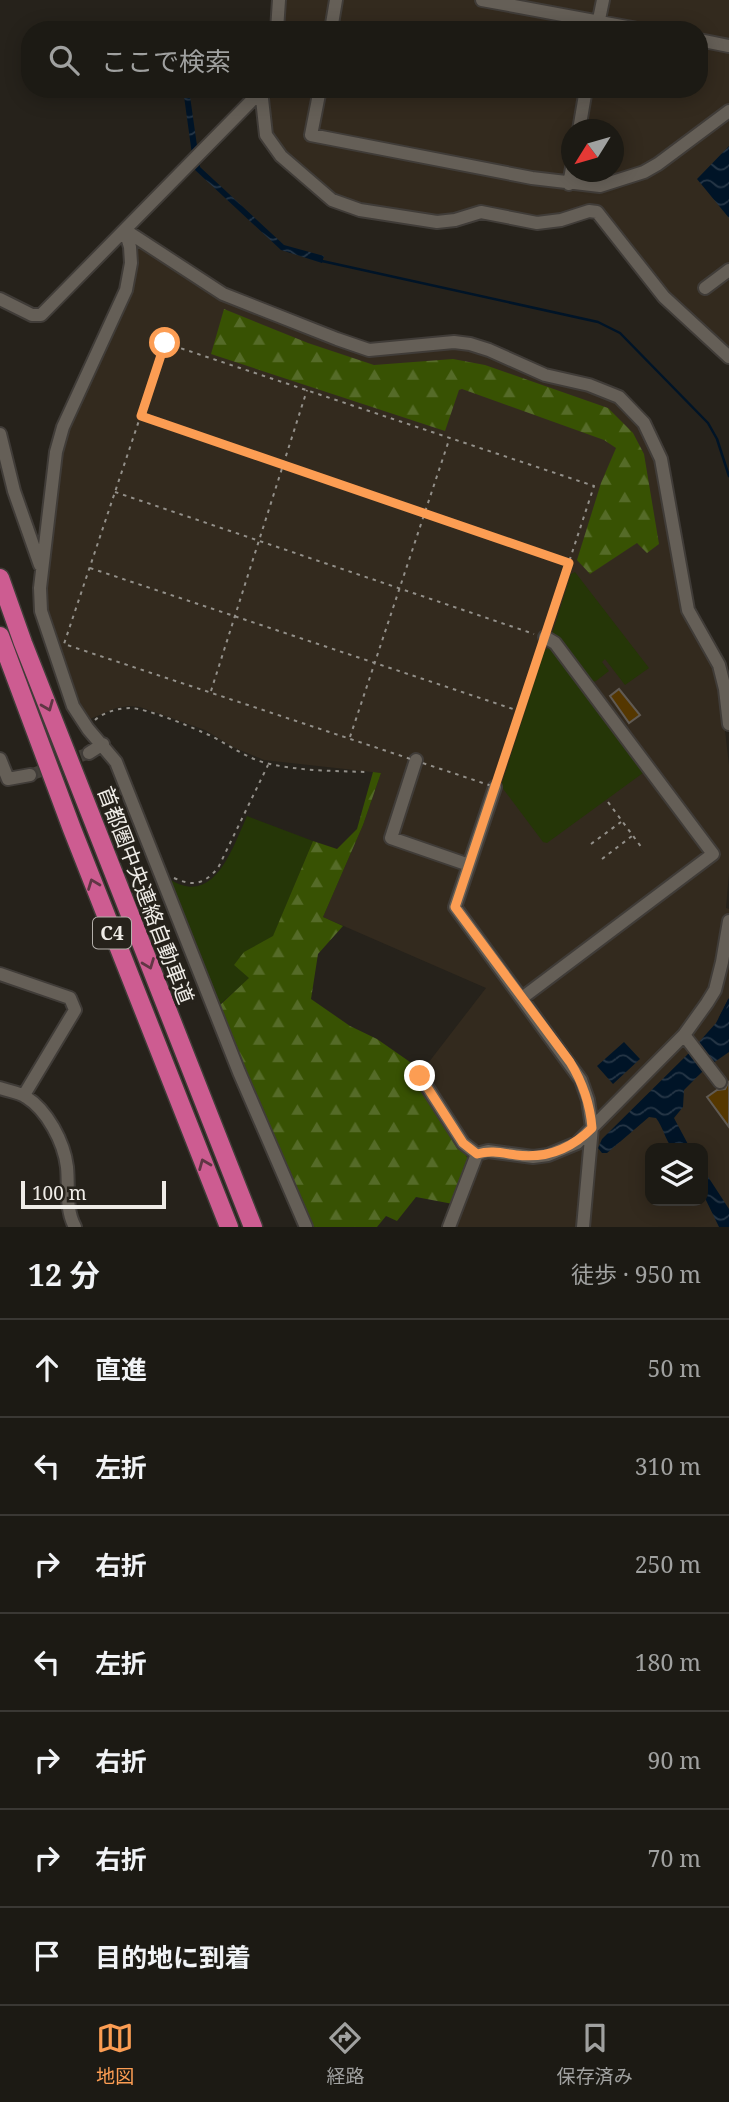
<!DOCTYPE html>
<html lang="ja">
<head>
<meta charset="utf-8">
<style>
	body { margin:0; font-family:"Noto Serif","Noto Sans JP",serif; background:#292722; color:#f1f3f6 }
	.controls { position:absolute; right:21px; bottom:21px; display:grid; overflow:hidden; border-radius:14px; box-shadow:0 4px 18px #0003 }
	.controls button { width:63px; height:63px; display:grid; place-items:center; padding:0; border:0; border-bottom:2px solid #3a3834; background:#1c1a14; color:#f1f3f6; font:35px sans-serif }
	.compass { position:absolute; left:561px; top:119px; width:63px; height:63px; border-radius:50%; background:#1c1a14; box-shadow:0 4px 18px #0003; rotate:233deg }
	.scale { position:absolute; left:21px; bottom:18px; width:145px; box-sizing:border-box; padding-left:7px; border:4px solid #efece7; border-top:0; font-size:19px; line-height:24px; white-space:nowrap; color:#efece7; -webkit-text-stroke:5px #26221b; paint-order:stroke }
	.stop { position:absolute; width:21px; height:21px; margin:-16px; border:5px solid #fc9d53; border-radius:50%; background:#fff }
	.stop.end { background:#fc9d53; border-color:#fff; box-shadow:0 2px 7px #0008 }
	.list { margin:0; padding:0; list-style:none }
	h2 { display:flex; justify-content:space-between; align-items:center; height:91px; margin:0; padding:0 28px; font-size:30px }
	h2 small { font-size:23px; font-weight:400; color:#a0a1a0 }
	.list li { display:grid; grid-template-columns:46px 1fr auto; gap:21px; align-items:center; box-sizing:border-box; height:98px; padding:0 28px; border-top:2px solid #3a3834 }
	.list b { display:block; font-size:26px; white-space:nowrap }
	.list em { font-size:23px; font-style:normal; color:#a0a1a0 }
	.icon { flex:none; width:38px; height:38px; fill:none; stroke:currentColor; stroke-width:2; stroke-linecap:round; stroke-linejoin:round }
	.map { position:relative; flex:none; width:729px; height:1227px; overflow:hidden }
	.search { position:absolute; background:#1c1a14; box-shadow:0 4px 18px #0003; left:21px; right:21px; top:21px; height:77px; display:flex; align-items:center; gap:18px; box-sizing:border-box; padding:0 24px; border-radius:28px; color:#a0a1a0; font-size:26px }
	.sheet { height:777px; background:#1c1a14 }
	nav { display:flex; justify-content:space-around; align-items:center; box-sizing:border-box; height:98px; border-top:2px solid #3a3834; background:#1c1a14; font-size:19px; color:#a0a1a0 }
	nav a { display:grid; justify-items:center; gap:4px }
	nav .on { color:#fc9d53 }
	.map>svg:first-child { display:block }
</style>
</head>
<body>
<div class="map">
<svg width="729" height="1227" viewBox="0 0 729 1227">
	<defs>
		<pattern id="forest-firs" width="22" height="20" patternUnits="userSpaceOnUse" patternTransform="scale(1.75)"><rect width="22" height="20" fill="#385203"/><path d="M5 1l3.5 6h-7zM16 11l3.5 6h-7z" fill="#556b28"/></pattern>
		<pattern id="water-waves" width="16" height="10" patternUnits="userSpaceOnUse" patternTransform="scale(1.75)"><rect width="16" height="10" fill="#001427"/><path d="M0 5q4-4 8 0t8 0" fill="none" stroke="#263646"/></pattern>
	</defs>
	<rect width="100%" height="100%" fill="#26221b"/>
	<!-- built -->
	<path fill="#332a1e" fill-rule="evenodd" d="M284,0H729V351L679,307L604,211L538,218H437L342,201L305,172L273,140L267,109L272,89H699V30H281ZM572,130H614V172H572Z
		M140,246L211,292L350,350L443,347L467,348L492,356L526,373L612,399L640,425L657,463L682,610L714,665L720,687L729,765V873L726,908L729,909V1227H454L480,1162V1145L468,1142L422,1071L486,988L323,917L363,825L381,773L264,760L233,747L205,730L140,707L129,706L116,708L88,720L83,712L46,603L47,554L63,440L97,366L134,249ZM650,1148H703V1201H650Z"/>
	<!-- green -->
	<path fill="#253607" d="M575,572L649,668L625,685L605,659L602,662L609,671L596,681L589,683L552,634L571,574Z
		M549,648L553,649L643,768V773L547,843L543,842L501,786L545,650Z
		M247,816L313,841L273,937L234,965L250,978L219,1005V1010L168,882L171,880C215,907 233,846 247,816Z"/>
	<!-- forest -->
	<path fill="url(#forest-firs)" d="M224,309L308,343L374,365L453,359L485,365L608,408L633,433L644,454L659,544L647,553L637,543L590,574L577,560L601,483L616,448L604,440L462,389L459,390L445,431L211,354Z
		M373,772L381,773L363,825L323,917L343,926L318,954L311,999L350,1026L377,1039L420,1069L416,1073L470,1162L453,1204L416,1197L397,1221L386,1216L377,1227H312L219,1010V1006L249,978L234,965L244,952L273,936L313,841L337,849L357,829Z"/>
	<!-- water -->
	<path fill="url(#water-waves)" d="M183,89H189L200,167L284,245L324,256L322,263L281,250L194,169Z
		M729,146V218L697,179Z
		M729,998V1052L706,1068L684,1090L683,1107L674,1118L690,1148H672C665,1139 663,1127 656,1118L649,1117L607,1153H602L598,1148L602,1139L691,1051L716,1023Z
		M624,1042L640,1059L613,1084L597,1066Z
		M703,1169L729,1209V1227H719L703,1194Z"/>
	<g fill="none" stroke-linecap="round" stroke-linejoin="round">
		<!-- stream -->
		<path stroke="#001427" stroke-width="2.5" d="M322,261L598,322L620,333L708,423L717,439L729,476
			M720,1018L729,1000"/>
	</g>
	<!-- building -->
	<path fill="#553700" stroke="#605a53" stroke-width="2" d="M619,689L640,715L629,723L610,696Z
		M729,1081V1127L707,1097L717,1090L725,1089Z"/>
	<g fill="none" stroke-linecap="round" stroke-linejoin="round">
		<!-- minor-tunnel -->
		<path stroke="#44403a" stroke-width="12" stroke-dasharray="12 6" stroke-linecap="butt" d="M30,775L89,753"/>
		<!-- minor casing -->
		<g stroke="#403c38" stroke-width="16">
			<path id="minor" d="M482,0L643,30
				M597,29L603,0
				M277,30L279,0
				M331,30L336,0
				M699,40L729,46
				M320,89L311,135L532,178L600,186L644,172L658,164L729,111
				M261,90L266,135L281,156L332,200L360,210L437,222L455,220L481,212L537,223L561,220L589,211L597,212L664,297L729,357
				M579,130L586,89
				M569,184L572,168
				M125,230L130,247L131,263L126,290L63,427L56,452L40,588L41,611L73,706L88,729L116,762L239,1072L306,1227
				M125,230L223,294L337,339L369,350L454,342L470,344L489,350L545,375L589,385L619,397L644,423L661,459L688,610L719,665L725,689L729,724
				M705,288L729,270
				M0,299L32,315H41L263,89
				M0,434L14,491L40,565
				M89,753L103,744
				M0,759L8,779L30,775
				M416,760L391,838L469,865
				M495,787L455,907L581,1080L588,1100L592,1127L583,1227
				M0,974L70,998L75,1010L24,1095
				M522,998L713,854L555,643L545,637
				M684,1035L720,1082
				M420,1076L463,1143L477,1154
				M0,1088C8,1091 19,1092 26,1097C47,1110 64,1142 67,1167C69,1187 65,1209 75,1227
				M449,1227L477,1154L488,1151L533,1157L548,1155L577,1143L684,1035L707,1003L715,990L722,962L729,921"/>
		</g>
		<!-- highway casing -->
		<g stroke="#403c38" stroke-width="21">
			<path id="highway" d="M0,578L23,643L253,1227
				M0,636L72,829L229,1227"/>
		</g>
		<!-- path -->
		<path stroke="#93908a" stroke-width="2" stroke-dasharray="3.5 5" stroke-linecap="butt" d="M165,343L594,486L495,787L64,644Z
			M141,416L568,562
			M115,492L534,634
			M90,568L519,711
			M211,691L307,390
			M95,720C104,712 119,708 130,708C145,708 187,725 202,732C225,741 245,759 270,764C302,771 335,771 367,772
			M350,737L450,437
			M608,802L642,848
			M591,844L621,822
			M602,859L632,836
			M174,878C194,887 204,884 218,868L268,765"/>
		<!-- minor -->
		<use href="#minor" stroke="#655f57" stroke-width="12"/>
		<!-- highway -->
		<use href="#highway" stroke="#cd5c91" stroke-width="18"/>
	</g>
	<!-- one-way arrows -->
	<defs><path id="oneway-chevron" d="M-2-3.5L2.5 0L-2 3.5" fill="none" stroke-width="1.6" stroke-linecap="round" stroke-linejoin="round" transform="scale(1.75)"/></defs>
	<g stroke="#603644">
		<use href="#oneway-chevron" transform="translate(48 706) rotate(68)"/>
		<use href="#oneway-chevron" transform="translate(93 884) rotate(-111)"/>
		<use href="#oneway-chevron" transform="translate(149 964) rotate(69)"/>
		<use href="#oneway-chevron" transform="translate(204 1164) rotate(-112)"/>
	</g>
	<g fill="none" stroke-linecap="round" stroke-linejoin="round">
		<!-- route -->
		<path stroke="#fc9d53" stroke-width="9" d="M165,343L141,416L569,563L455,907L570,1062C583,1083 590,1103 592,1128C571,1149 546,1159 516,1155C502,1153 491,1150 477,1154L463,1143L420,1076"/>
	</g>
	<g text-anchor="middle" dominant-baseline="central" stroke-width="6" stroke-linejoin="round" paint-order="stroke">
		<!-- shield labels -->
		<rect fill="#26221b" stroke="#b3afaa" stroke-width="2" x="93" y="917.5" width="38" height="31" rx="5"/>
		<g font-size="19" font-weight="bold" fill="#efece7">
			<text x="112" y="933">C4</text>
		</g>
		<!-- street labels -->
		<g font-size="21" fill="#efece7" stroke="#26221b">
			<text transform="translate(146 895) rotate(69)">首都圏中央連絡自動車道</text>
		</g>
	</g>
</svg>
<div class="controls">
<button><svg class="icon" aria-label="layers" viewBox="0 0 24 24"><path d="M12 4l9 5-9 5-9-5zM3 14l9 5 9-5"/></svg></button>
</div>
<svg class="compass" viewBox="-18 -18 36 36"><path d="M0-13l5 13h-10z" fill="#e53935"/><path d="M0 13l5-13h-10z" fill="#a0a1a0"/></svg>
<div class="scale">100 m</div>
<div class="stop" style="left:165px;top:343px"></div>
<div class="stop end" style="left:420px;top:1076px"></div>
<div class="search"><svg class="icon" aria-label="search" viewBox="0 0 24 24"><circle cx="10" cy="10" r="6"/><path d="M15 15l6 6"/></svg>ここで検索</div>
</div>
<section class="sheet">
<h2>12 分<small>徒歩 · 950 m</small></h2>
<ul class="list">
<li><svg class="icon" aria-label="ahead" viewBox="0 0 24 24"><path d="M12 20V5M6 11l6-6 6 6"/></svg><div><b>直進</b></div><em>50 m</em></li>
<li><svg class="icon" aria-label="left" viewBox="0 0 24 24"><path d="M17 20v-9H6M10 6l-5 5 5 5"/></svg><div><b>左折</b></div><em>310 m</em></li>
<li><svg class="icon" aria-label="right" viewBox="0 0 24 24"><path d="M7 20v-9h11M14 6l5 5-5 5"/></svg><div><b>右折</b></div><em>250 m</em></li>
<li><svg class="icon" aria-label="left" viewBox="0 0 24 24"><path d="M17 20v-9H6M10 6l-5 5 5 5"/></svg><div><b>左折</b></div><em>180 m</em></li>
<li><svg class="icon" aria-label="right" viewBox="0 0 24 24"><path d="M7 20v-9h11M14 6l5 5-5 5"/></svg><div><b>右折</b></div><em>90 m</em></li>
<li><svg class="icon" aria-label="right" viewBox="0 0 24 24"><path d="M7 20v-9h11M14 6l5 5-5 5"/></svg><div><b>右折</b></div><em>70 m</em></li>
<li><svg class="icon" aria-label="arrive" viewBox="0 0 24 24"><path d="M6 21V4h12l-3 4 3 4H6"/></svg><div><b>目的地に到着</b></div></li>
</ul>
</section>
<nav>
<a class="on"><svg class="icon" aria-label="map" viewBox="0 0 24 24"><path d="M3 6l6-2 6 2 6-2v14l-6 2-6-2-6 2zM9 4v14M15 6v14"/></svg>地図</a>
<a><svg class="icon" aria-label="directions" viewBox="0 0 24 24"><path d="M12 3l9 9-9 9-9-9zM9 14v-3h6M13 9l2 2-2 2"/></svg>経路</a>
<a><svg class="icon" aria-label="saved" viewBox="0 0 24 24"><path d="M7 4h10v16l-5-4-5 4z"/></svg>保存済み</a>
</nav>
</body>
</html>
